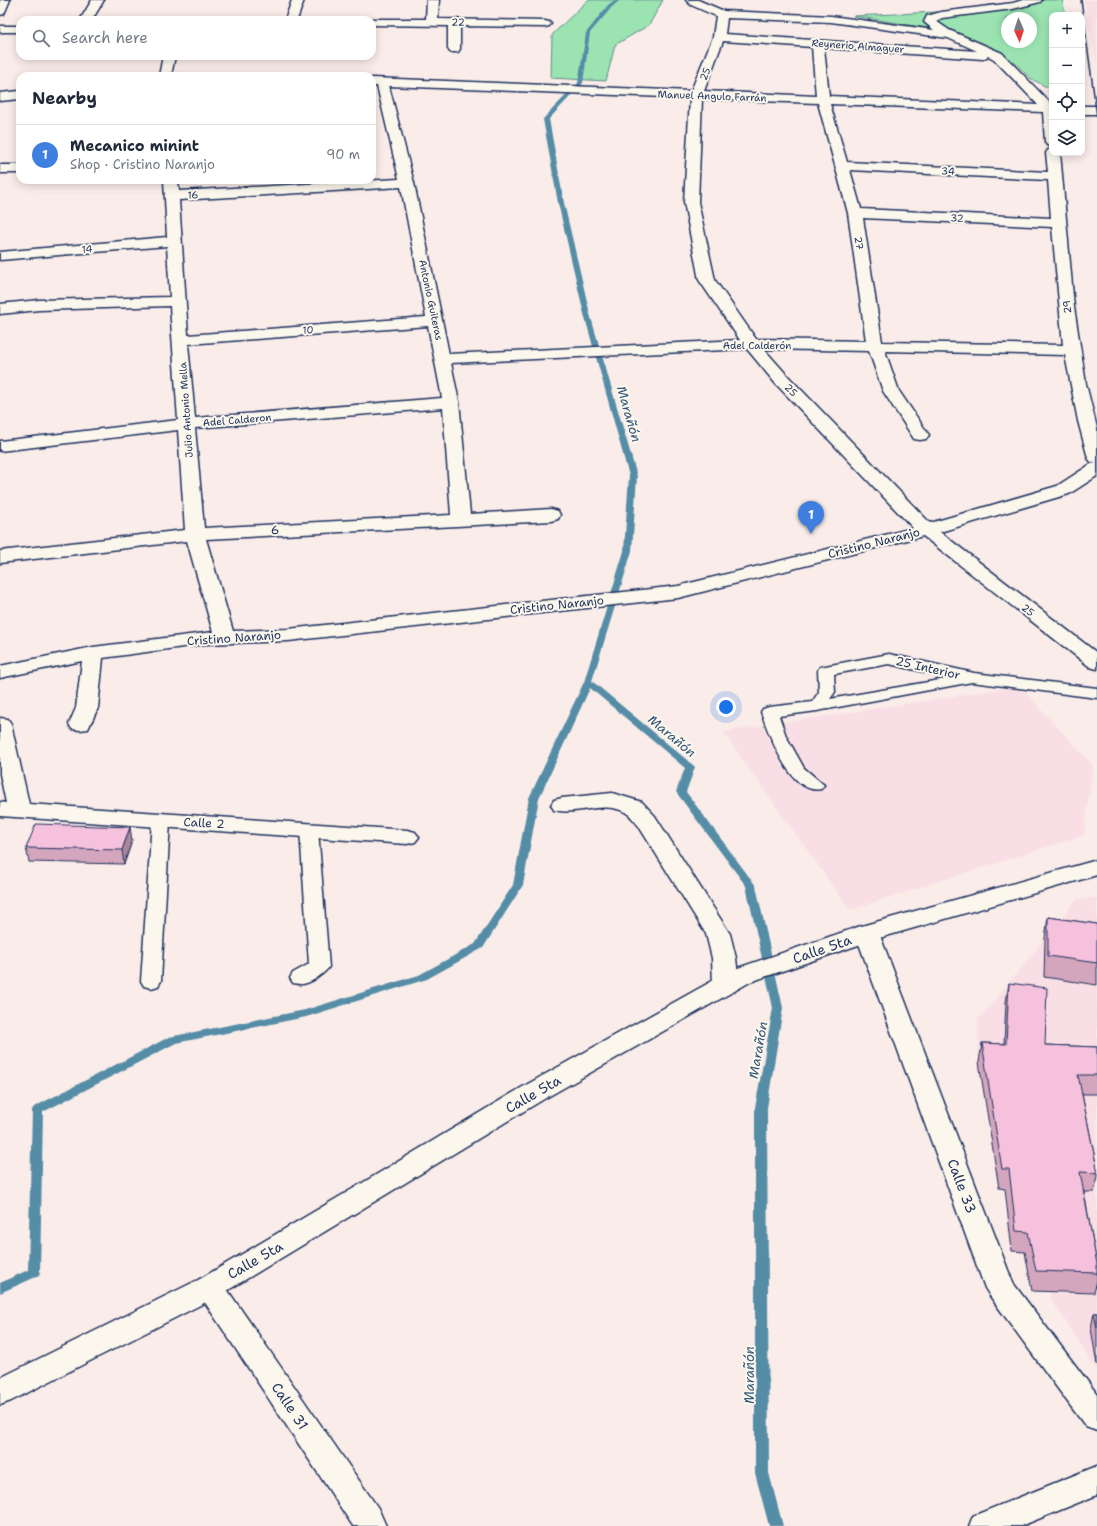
<!DOCTYPE html>
<html lang="en">
<head>
<meta charset="utf-8">
<style>
	body { margin:0; font-family:"Shantell Sans",sans-serif; background:#f6f6f7; color:#1f2937 }
	.controls { position:absolute; right:12px; top:12px; display:grid; overflow:hidden; border-radius:8px; box-shadow:0 2px 10px #0003 }
	.controls button { width:36px; height:36px; display:grid; place-items:center; padding:0; border:0; border-bottom:1px solid #e0e1e3; background:#fff; color:#1f2937; font:20px sans-serif }
	.compass { position:absolute; left:1001px; top:12px; width:36px; height:36px; border-radius:50%; background:#fff; box-shadow:0 2px 10px #0003; rotate:177deg }
	.you { position:absolute; left:726px; top:707px; width:14px; height:14px; margin:-10px; border:3px solid #fff; border-radius:50%; background:#1a73e8; box-shadow:0 0 0 6px #1a73e833 }
	.badge { display:grid; place-items:center; width:26px; height:26px; border-radius:50%; background:#1a73e8; color:#fff; font-size:13px; font-weight:700 }
	.pin { position:absolute; translate:-50% -33px; filter:drop-shadow(0 1px 2px #0008) }
	.pin::after { content:''; position:absolute; top:21px; width:14px; height:12px; background:inherit; clip-path:polygon(0 0,100% 0,50% 100%) }
	.list { margin:0; padding:0; list-style:none }
	h2 { display:flex; justify-content:space-between; align-items:center; height:52px; margin:0; padding:0 16px; font-size:17px }
	h2 small { font-size:13px; font-weight:400; color:#747a83 }
	.list li { display:grid; grid-template-columns:26px 1fr auto; gap:12px; align-items:center; box-sizing:border-box; height:60px; padding:0 16px; border-top:1px solid #e0e1e3 }
	.list b { display:block; font-size:15px; white-space:nowrap }
	.list p { margin:0; font-size:13px; white-space:nowrap; color:#747a83 }
	.list em { font-size:13px; font-style:normal; color:#747a83 }
	.icon { flex:none; width:22px; height:22px; fill:none; stroke:currentColor; stroke-width:2; stroke-linecap:round; stroke-linejoin:round }
	.map { position:relative; flex:none; width:1097px; height:1526px; overflow:hidden }
	.search { position:absolute; background:#fff; box-shadow:0 2px 10px #0003; left:16px; top:16px; width:360px; height:44px; display:flex; align-items:center; gap:10px; box-sizing:border-box; padding:0 14px; border-radius:12px; color:#747a83; font-size:15px }
	.panel { position:absolute; background:#fff; box-shadow:0 2px 10px #0003; left:16px; top:72px; width:360px; height:112px; border-radius:12px }
	.map>svg:first-child { display:block }
</style>
</head>
<body>
<div class="map">
<svg width="1097" height="1526" viewBox="0 0 1097 1526">
	<rect width="100%" height="100%" fill="#faece9"/>
	<filter id="ink" filterUnits="userSpaceOnUse"><feTurbulence type="fractalNoise" baseFrequency=".025" numOctaves="2"/><feDisplacementMap in="SourceGraphic" scale="8" xChannelSelector="R" yChannelSelector="G"/><feConvolveMatrix kernelMatrix="1 2 1 2 8 2 1 2 1" color-interpolation-filters="sRGB"/></filter>
	<g filter="url(#ink)">
		<!-- built -->
		<path fill="#f9dfe5" d="M1084,0H1097V67Z
			M1019,686L1093,765L1084,835L850,910L723,732Z
			M1097,898V1370L1051,1299L979,1062L978,1020L1077,899Z"/>
		<!-- green -->
		<path fill="#9be4b2" stroke="#5b8a88" fill-rule="evenodd" d="M588,0H663L649,25L615,45L606,81L551,78L552,35Z
			M1022,0H1062L1066,15H1052V90L1030,78L1014,62L953,32L853,16L937,12L1011,3ZM1007,18H1031V42H1007Z"/>
		<g fill="none" stroke-linecap="round" stroke-linejoin="round">
			<!-- stream -->
			<path fill="#558da7" fill-rule="evenodd" d="M615,0H620L612,7L590,33L583,83L549,119L564,203L590,314L637,476L632,551L592,681L693,765L695,767L686,792L756,886L783,1008L767,1108L769,1473L783,1526H769L755,1473V1108L773,1008L746,886L676,792L685,768L590,688L539,798L523,885L483,948L427,979L306,1017L176,1043L43,1112L40,1273L38,1276L0,1293V1283L28,1270L32,1110L34,1107L169,1037L305,1010L419,975L475,944L513,885L529,798L584,682L624,551L629,476L584,314L558,203L543,119L578,83L586,33L608,5Z"/>
			<!-- service casing -->
			<g stroke="#1b2f5e" stroke-width="3">
				<path id="service" d="M889,654L974,673L1097,688V698L972,682L817,711L779,716L786,736L804,768L824,785L821,789C791,796 769,734 761,712L763,709L769,707L812,702L819,692L818,670L820,667ZM889,664L951,678L830,699L835,692L834,674Z
					M161,816L167,817L170,821L161,981L158,986L151,988L144,986L141,981L152,821L155,817Z
					M309,825L315,826L318,830L329,967C324,974 309,985 300,984C298,984 295,983 293,983L290,978L293,973L309,964L300,830L303,826Z"/>
			</g>
			<!-- minor casing -->
			<g stroke="#1b2f5e" stroke-width="3">
				<path id="minor" d="M0,0H10L4,14L0,15Z
					M92,0H104L92,20H80Z
					M292,0H304L297,20H285Z
					M427,0H439L438,19L545,21L549,22L551,24L549,26L545,27L460,26V49L458,52H450L448,49V26L372,25V20H368L372,19H426Z
					M686,0H698L724,11L831,16L934,30L924,22L927,16L941,12L1013,3L1023,0H1042L1040,2L1013,9L942,18L936,21L949,30L1002,53L1052,105V146L1047,145L1045,142L1043,112L830,104L847,162L1048,172L1046,153L1048,150L1052,149V153H1060L1074,307L1086,384L1097,428V476L1069,494L940,532L1097,653V669L1090,667L923,536L678,598L288,641L205,644L103,658L98,708L88,729L80,730L72,729L69,724L76,708L82,661L0,678V666L93,647L213,632L187,541L0,563V551L185,530L178,430L0,451V441L178,420L170,306L39,310L0,314V304L39,300L170,297L167,246L0,260V252L167,237L164,180H178L179,191L399,179L377,86H372V78L691,91L713,37L716,16L691,5ZM727,18L831,22L948,38L977,51L725,34ZM723,41L812,47L816,96L704,91ZM824,48L983,59L988,56L994,59L1038,105L829,96ZM389,86L690,98L684,202L699,280L740,340L449,354L414,183ZM702,99L818,103L848,213L866,341L756,339L715,280L698,202ZM850,170L1048,180L1051,218L861,209ZM401,187L426,317L188,335L179,200ZM863,218L1052,227L1063,345L882,342ZM428,326L442,398L195,418L188,344ZM747,349L775,383L913,528L678,586L288,629L233,631L206,539L551,521L558,519L560,515L558,511L551,509L470,514L459,402L451,363ZM764,349L869,351L883,391L914,439L920,440L926,439L929,435L899,391L885,351L1065,355L1078,421L1088,458L1091,462L1096,463L1091,464L1057,486L930,523L787,375ZM443,408L451,515L204,528L195,428Z
					M0,26H20V32H0Z
					M163,56H175L171,76H159Z
					M20,91V99L0,101V93Z
					M1082,106H1097V114H1082Z
					M0,165H20V173H0Z
					M0,718L8,719L11,724L29,804L407,830L415,832L419,837L415,842L407,844L0,816V802L6,803L0,774Z
					M612,793L642,802L655,816L730,934L736,958L739,985L735,991L726,993L717,991L713,985L712,958L706,934L638,825C634,821 630,814 625,812C603,800 577,816 554,810L551,805L554,800L562,798Z
					M867,925L876,927L879,933L1013,1283L1097,1394V1431L1086,1427L990,1296L985,1288L855,933L858,927Z
					M210,1275L220,1279L378,1508L386,1526H353L200,1295L195,1287L200,1279Z
					M1097,1466V1495L1021,1526H969L973,1516Z"/>
			</g>
			<!-- tertiary casing -->
			<g stroke="#1b2f5e" stroke-width="3">
				<path id="tertiary" d="M1097,860V875L876,939L750,982L544,1099L220,1295L11,1401L0,1405V1378L200,1279L349,1191L526,1085L732,970L858,927Z"/>
			</g>
			<!-- service -->
			<use href="#service" fill="#fbf7ec" fill-rule="evenodd"/>
			<!-- minor -->
			<use href="#minor" fill="#fbf7ec" fill-rule="evenodd"/>
			<!-- tertiary -->
			<use href="#tertiary" fill="#fbf7ec" fill-rule="evenodd"/>
			<!-- rail -->
			<path stroke="#1b2f5e" stroke-width="1.5" d="M1081,0L1097,117"/>
		</g>
		<!-- wall -->
		<path fill="#d4a6bd" stroke="#1b2f5e" d="M132,841L124,864L29,862L26,848Z
			M1048,917L1097,924V985L1044,977L1045,938Z
			M1009,983L1045,1045L1097,1047V1094H1082L1097,1169V1176L1094,1192H1084L1097,1264V1280L1094,1293L1032,1291L1025,1252L1012,1251L1005,1189L999,1188L979,1062L982,1043L1004,1044L1006,1002Z
			M1094,1313H1097V1365L1091,1328Z"/>
		<!-- shaded-wall -->
		<path fill="#ac879a" stroke="#1b2f5e" d="M130,827L132,841L124,864L122,850Z"/>
		<!-- building -->
		<path fill="#f6c1dc" stroke="#1b2f5e" d="M36,824L130,827L122,850L26,848Z
			M1048,917L1097,924V963L1048,956Z
			M1009,983L1047,988L1045,1045L1097,1047V1075H1078L1097,1169V1173L1080,1172L1097,1264V1273L1036,1271L1028,1232L1016,1231L1009,1169H1002L982,1043L1006,1044Z
			M1094,1313H1097V1328Z"/>
	</g>
	<g text-anchor="middle" dominant-baseline="central" stroke-width="4" stroke-linejoin="round" paint-order="stroke">
		<!-- far-street labels -->
		<g font-size="10" fill="#1b2f5e" stroke="#fbf7ec">
			<text transform="translate(458 22) rotate(1)">22</text>
			<text transform="translate(858 46) rotate(4)">Reynerio Almaguer</text>
			<text transform="translate(705 74) rotate(-69)">25</text>
			<text transform="translate(712 96) rotate(2)">Manuel Angulo Farrán</text>
			<text transform="translate(948 171) rotate(3)">34</text>
			<text transform="translate(193 195) rotate(-3)">16</text>
			<text transform="translate(957 218) rotate(3)">32</text>
			<text transform="translate(859 243) rotate(81)">27</text>
			<text transform="translate(87 249) rotate(-5)">14</text>
			<text transform="translate(431 300) rotate(78)">Antonio Guiteras</text>
			<text transform="translate(1067 307) rotate(-96)">29</text>
			<text transform="translate(308 330) rotate(-4)">10</text>
			<text x="757" y="345">Adel Calderón</text>
			<text transform="translate(791 390) rotate(46)">25</text>
			<text transform="translate(186 410) rotate(-94)">Julio Antonio Mella</text>
			<text transform="translate(237 420) rotate(-5)">Adel Calderon</text>
			<text transform="translate(1028 610) rotate(38)">25</text>
		</g>
		<!-- street labels -->
		<g font-size="12" fill="#1b2f5e" stroke="#fbf7ec">
			<text transform="translate(275 530) rotate(-3)">6</text>
			<text transform="translate(874 543) rotate(-14)">Cristino Naranjo</text>
			<text transform="translate(557 605) rotate(-6)">Cristino Naranjo</text>
			<text transform="translate(234 638) rotate(-4)">Cristino Naranjo</text>
			<text transform="translate(928 668) rotate(13)">25 Interior</text>
			<text transform="translate(204 823) rotate(3)">Calle 2</text>
		</g>
		<!-- water labels -->
		<g font-size="13" font-style="italic" fill="#33567c" stroke="#fbf7ec">
			<text transform="translate(629 414) rotate(74)">Marañón</text>
			<text transform="translate(672 736) rotate(40)">Marañón</text>
			<text transform="translate(758 1050) rotate(-80)">Marañón</text>
			<text transform="translate(749 1375) rotate(-90)">Marañón</text>
		</g>
		<!-- near-street labels -->
		<g font-size="14" fill="#1b2f5e" stroke="#fbf7ec">
			<text transform="translate(822 949) rotate(-19)">Calle 5ta</text>
			<text transform="translate(533 1094) rotate(-30)">Calle 5ta</text>
			<text transform="translate(962 1186) rotate(69)">Calle 33</text>
			<text transform="translate(255 1260) rotate(-30)">Calle 5ta</text>
			<text transform="translate(290 1406) rotate(56)">Calle 31</text>
		</g>
	</g>
</svg>
<div class="controls">
<button>+</button>
<button>−</button>
<button><svg class="icon" aria-label="locate" viewBox="0 0 24 24"><circle cx="12" cy="12" r="6"/><path d="M12 2v4M12 18v4M2 12h4M18 12h4"/></svg></button>
<button><svg class="icon" aria-label="layers" viewBox="0 0 24 24"><path d="M12 4l9 5-9 5-9-5zM3 14l9 5 9-5"/></svg></button>
</div>
<svg class="compass" viewBox="-18 -18 36 36"><path d="M0-13l5 13h-10z" fill="#e53935"/><path d="M0 13l5-13h-10z" fill="#747a83"/></svg>
<div class="you"></div>
<div class="pin badge" style="left:811px;top:534px;background:#3f7fe0">1</div>
<div class="search"><svg class="icon" aria-label="search" viewBox="0 0 24 24"><circle cx="10" cy="10" r="6"/><path d="M15 15l6 6"/></svg>Search here</div>
<section class="panel">
<h2>Nearby<small></small></h2>
<ul class="list">
<li><span class="badge" style="background:#3f7fe0">1</span><div><b>Mecanico minint</b><p>Shop · Cristino Naranjo</p></div><em>90 m</em></li>
</ul>
</section>
</div>
</body>
</html>
